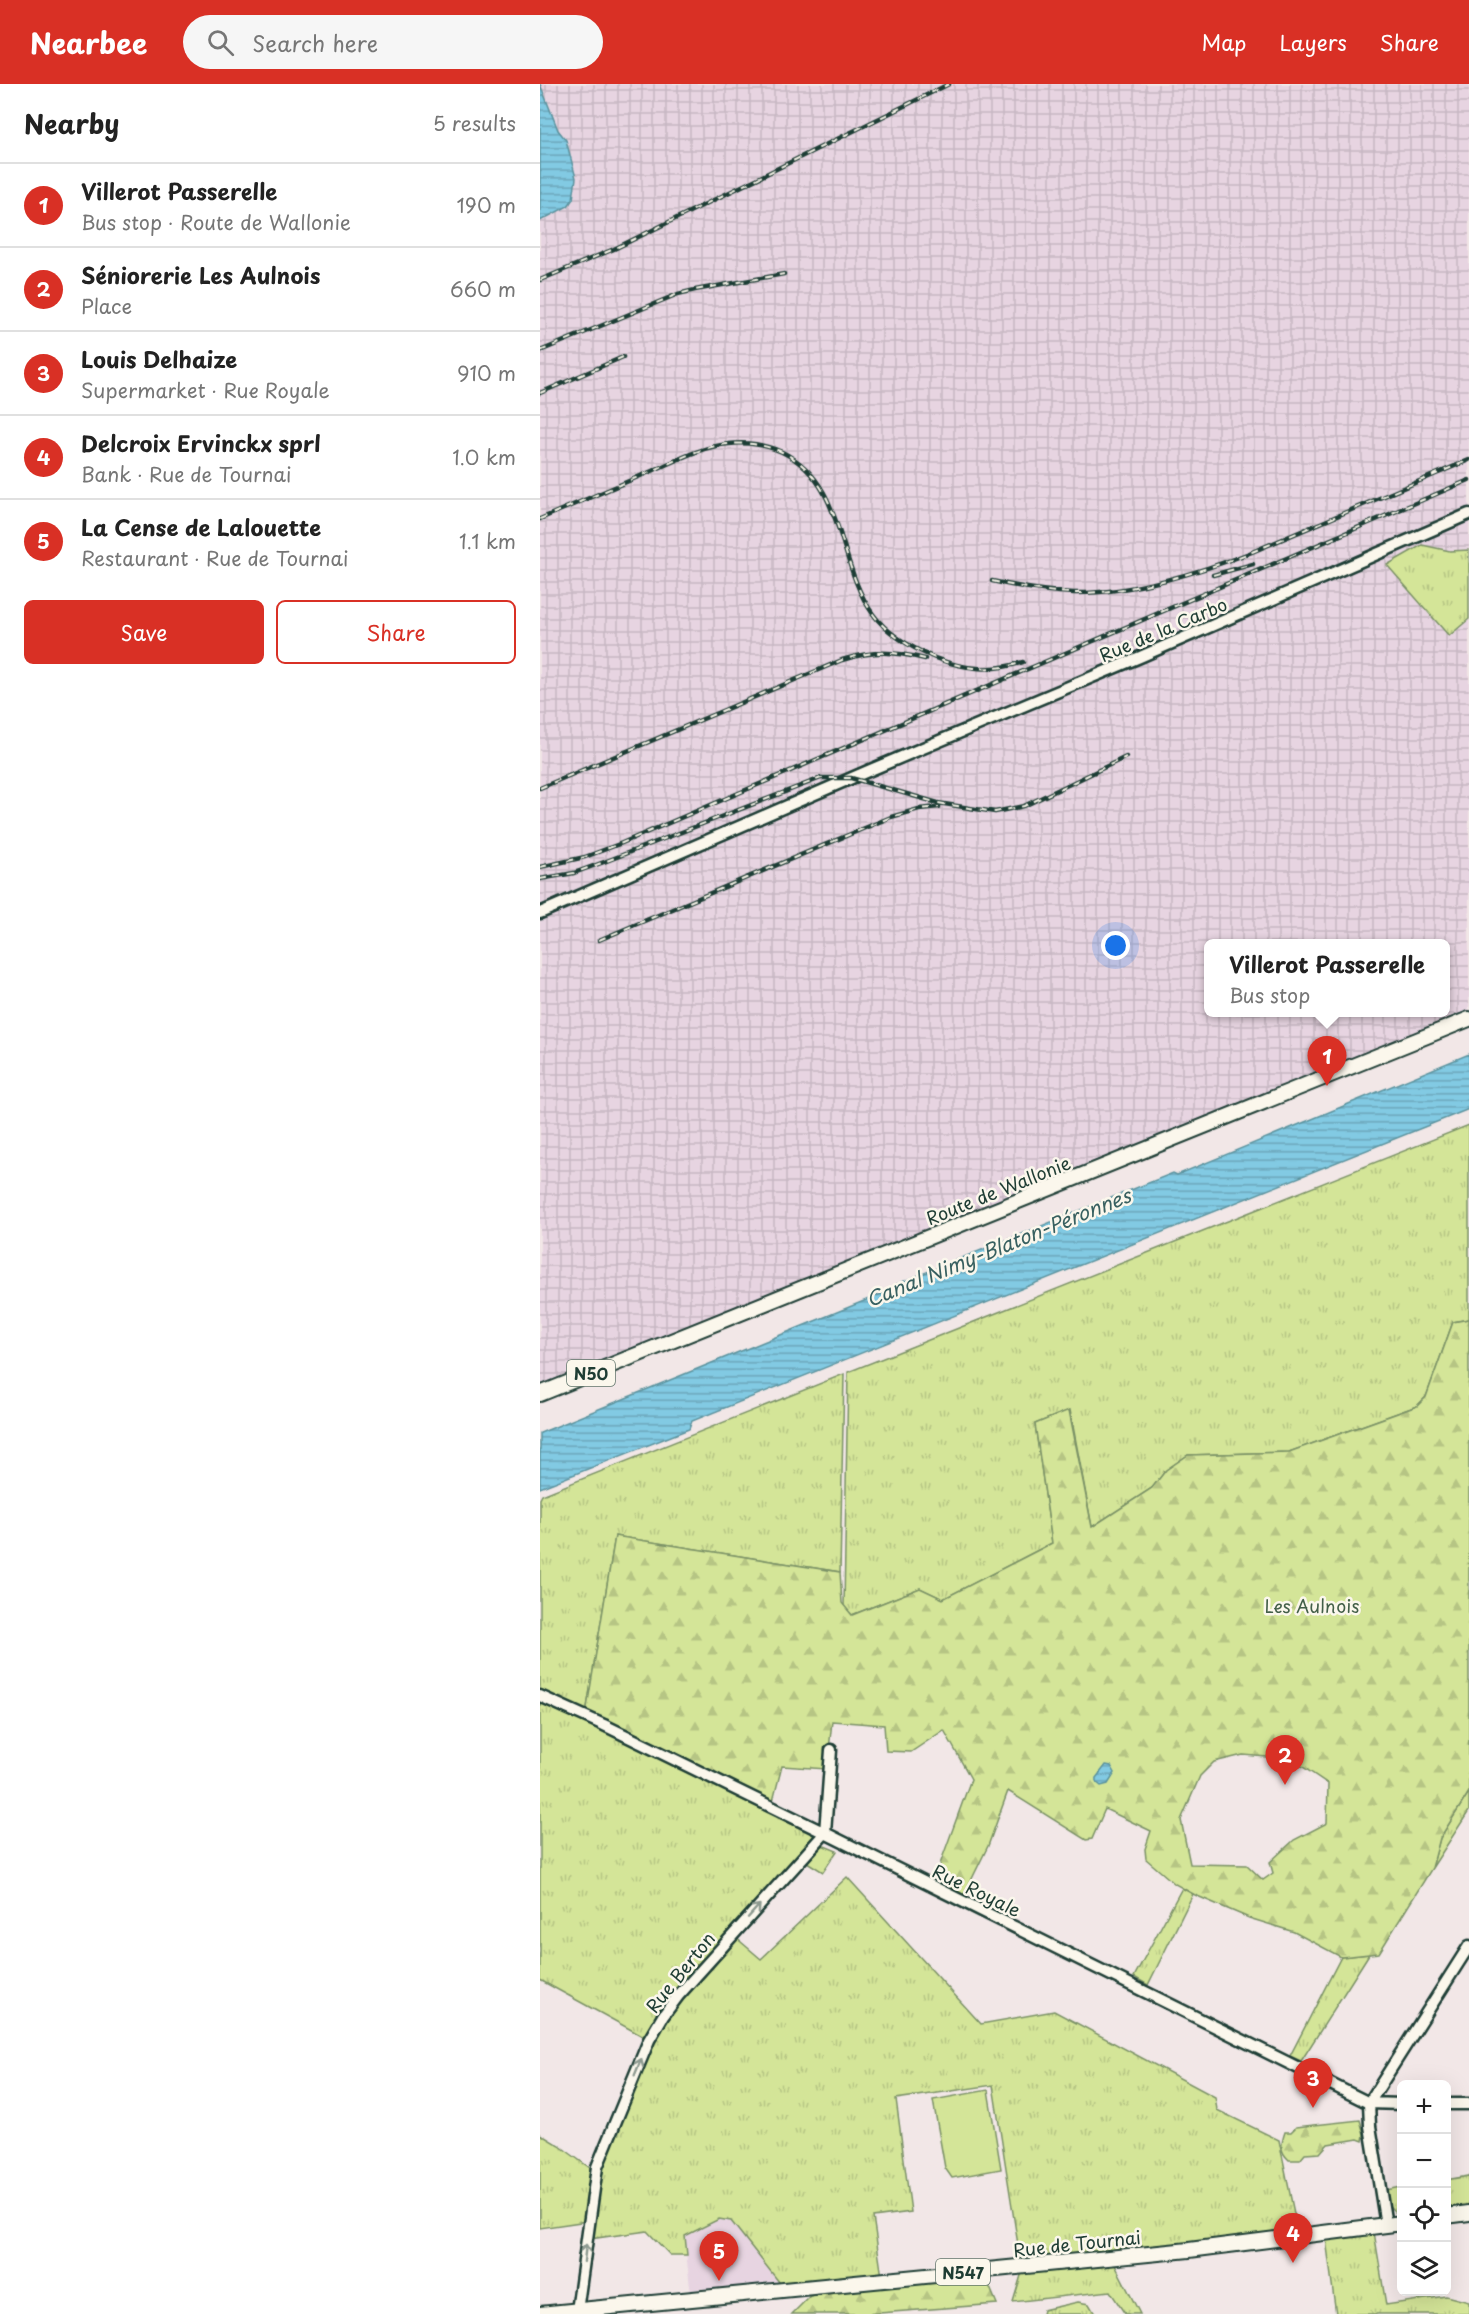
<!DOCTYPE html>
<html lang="en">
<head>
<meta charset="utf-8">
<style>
	body { margin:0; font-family:"Playpen Sans",sans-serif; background:#f6f6f6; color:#222 }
	.controls { position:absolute; right:18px; bottom:18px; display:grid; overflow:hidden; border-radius:9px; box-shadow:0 6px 24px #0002 }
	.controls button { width:54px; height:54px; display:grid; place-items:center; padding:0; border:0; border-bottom:2px solid #e0e0e0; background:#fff; color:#222; font:30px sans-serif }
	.you { position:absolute; left:576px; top:862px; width:21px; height:21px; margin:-15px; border:4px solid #fff; border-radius:50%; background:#1a73e8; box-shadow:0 0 0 9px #1a73e833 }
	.badge { display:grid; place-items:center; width:39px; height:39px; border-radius:50%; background:#d93025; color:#fff; font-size:20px; font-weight:700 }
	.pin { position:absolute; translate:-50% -50px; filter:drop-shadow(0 2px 3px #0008) }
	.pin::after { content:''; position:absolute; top:32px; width:21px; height:18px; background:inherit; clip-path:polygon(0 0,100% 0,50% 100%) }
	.popup { position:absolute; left:664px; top:855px; width:246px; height:78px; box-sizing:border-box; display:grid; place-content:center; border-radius:9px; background:#fff; filter:drop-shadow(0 2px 4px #0005); font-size:20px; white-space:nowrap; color:#767676 }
	.popup b { font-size:22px; color:#222 }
	.popup::after { content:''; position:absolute; left:50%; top:100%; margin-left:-12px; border:12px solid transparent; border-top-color:#fff }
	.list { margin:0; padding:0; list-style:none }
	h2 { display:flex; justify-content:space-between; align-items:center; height:78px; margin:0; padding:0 24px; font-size:26px }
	h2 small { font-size:20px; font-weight:400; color:#767676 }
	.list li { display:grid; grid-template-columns:39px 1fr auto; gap:18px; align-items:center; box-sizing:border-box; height:84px; padding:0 24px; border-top:2px solid #e0e0e0 }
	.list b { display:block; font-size:22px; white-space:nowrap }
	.list p { margin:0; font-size:20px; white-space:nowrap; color:#767676 }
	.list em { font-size:20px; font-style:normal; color:#767676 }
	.actions { display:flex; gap:12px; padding:18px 24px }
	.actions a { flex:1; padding:14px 0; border:2px solid #d93025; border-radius:9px; text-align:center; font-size:21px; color:#d93025 }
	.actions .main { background:#d93025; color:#fff }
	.icon { flex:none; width:33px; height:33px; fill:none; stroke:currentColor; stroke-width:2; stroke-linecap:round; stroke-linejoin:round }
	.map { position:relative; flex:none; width:929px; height:2230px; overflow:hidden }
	header { display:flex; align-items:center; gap:36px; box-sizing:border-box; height:84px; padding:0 30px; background:#d93025; color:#fff }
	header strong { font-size:28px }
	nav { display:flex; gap:33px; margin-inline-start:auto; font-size:21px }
	.search { width:420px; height:54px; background:#f6f6f6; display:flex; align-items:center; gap:15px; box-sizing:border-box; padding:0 21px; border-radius:33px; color:#767676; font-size:22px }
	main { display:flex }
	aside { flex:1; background:#fff }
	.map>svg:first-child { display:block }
</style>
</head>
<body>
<header>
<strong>Nearbee</strong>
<div class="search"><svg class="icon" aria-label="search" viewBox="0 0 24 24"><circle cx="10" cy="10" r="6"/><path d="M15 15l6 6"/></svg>Search here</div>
<nav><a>Map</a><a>Layers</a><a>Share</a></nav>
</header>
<main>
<aside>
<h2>Nearby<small>5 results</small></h2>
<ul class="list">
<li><span class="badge">1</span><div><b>Villerot Passerelle</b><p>Bus stop · Route de Wallonie</p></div><em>190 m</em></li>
<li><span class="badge">2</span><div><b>Séniorerie Les Aulnois</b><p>Place</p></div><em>660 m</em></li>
<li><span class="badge">3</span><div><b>Louis Delhaize</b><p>Supermarket · Rue Royale</p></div><em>910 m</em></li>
<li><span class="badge">4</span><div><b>Delcroix Ervinckx sprl</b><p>Bank · Rue de Tournai</p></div><em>1.0 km</em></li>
<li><span class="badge">5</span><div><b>La Cense de Lalouette</b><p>Restaurant · Rue de Tournai</p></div><em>1.1 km</em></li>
</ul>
<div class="actions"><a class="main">Save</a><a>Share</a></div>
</aside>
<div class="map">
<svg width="929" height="2230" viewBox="0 0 929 2230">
	<defs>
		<pattern id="industrial-grid" width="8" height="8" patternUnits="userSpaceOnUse" patternTransform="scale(1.5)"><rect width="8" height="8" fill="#e7d4e1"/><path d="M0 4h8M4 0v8" fill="none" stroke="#c6b7c2"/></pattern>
		<pattern id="grass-tufts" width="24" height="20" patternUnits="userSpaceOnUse" patternTransform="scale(1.5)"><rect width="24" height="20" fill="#d4e598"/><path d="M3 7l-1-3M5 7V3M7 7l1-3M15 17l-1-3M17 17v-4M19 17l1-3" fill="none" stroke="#b6c584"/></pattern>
		<pattern id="forest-firs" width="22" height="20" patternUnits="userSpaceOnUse" patternTransform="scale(1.5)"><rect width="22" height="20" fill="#d4e598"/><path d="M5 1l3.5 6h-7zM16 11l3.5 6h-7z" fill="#b6c584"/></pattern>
		<pattern id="water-rules" width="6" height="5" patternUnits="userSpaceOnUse" patternTransform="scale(1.5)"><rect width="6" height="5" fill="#82cae3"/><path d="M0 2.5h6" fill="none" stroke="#6aa5b9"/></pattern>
	</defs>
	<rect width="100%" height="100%" fill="#f2e7e7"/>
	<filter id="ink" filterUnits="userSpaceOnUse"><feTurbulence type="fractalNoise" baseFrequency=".0167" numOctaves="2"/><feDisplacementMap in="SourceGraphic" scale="12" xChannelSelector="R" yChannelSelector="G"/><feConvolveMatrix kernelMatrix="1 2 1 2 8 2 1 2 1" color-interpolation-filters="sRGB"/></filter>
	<g filter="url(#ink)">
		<!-- built -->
		<path fill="#e7d4e1" d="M179,2135L191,2137L243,2203L151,2211L144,2152Z"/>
		<!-- industrial -->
		<path fill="url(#industrial-grid)" fill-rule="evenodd" d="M0,0H929V928L0,1303ZM668,860H906V928H668Z"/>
		<!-- grass -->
		<path fill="url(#grass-tufts)" stroke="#7a9166" stroke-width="1.5" d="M882,461L910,467L929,466V535L909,552L847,481Z
			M929,1041V1235L913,1238L886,1313L877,1322L749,1368L648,1371L626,1386L612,1404L552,1443L530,1326L495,1340L512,1459L403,1515L380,1504L312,1531L304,1523L308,1288Z
			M304,1290L300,1488L75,1452L46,1630L0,1609V1415L2,1411Z
			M0,1615L280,1750L106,1954L0,1896Z
			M929,1708V1727L892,1784L900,1754Z
			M282,1761L297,1767L283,1788L267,1778Z
			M307,1793L441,1940L514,1927L675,2013L677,2026L739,2056L758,2149L481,2180L453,2001L356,2015L371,2128L333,2133L342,2193L243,2203L191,2137L179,2135L145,2152L147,2171H130L107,2147L49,2155L59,2087L112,1956L126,1932L194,1852L221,1875Z
			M642,1804L653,1810L608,1901L594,1893Z
			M829,1870L763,1974L761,1977L750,1972L801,1873Z
			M0,2050L20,2062L54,2087L47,2137L0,2144Z
			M929,2092V2124L907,2127L906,2096Z
			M861,2103V2134L846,2119L845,2106Z
			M834,2148L846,2221L906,2212L929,2218V2230H796L786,2155Z
			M574,2179L600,2230H585L570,2207L473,2218L482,2188Z
			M538,2218L549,2220L555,2230H502L503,2226Z"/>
		<!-- forest -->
		<path fill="url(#forest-firs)" stroke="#7a9166" stroke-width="1.5" fill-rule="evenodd" d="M929,1235V1708L900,1754L892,1784L839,1869L801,1873L754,1848L709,1834L655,1811L635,1800L606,1775L605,1765L611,1747L565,1725L552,1755L546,1756L468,1707L448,1762L424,1811L400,1799L399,1783L431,1695L404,1646L371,1668L346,1667L344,1641L292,1637L287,1685L242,1682L232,1721L46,1630L75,1452L300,1488L302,1519L312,1531L380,1504L403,1515L512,1459L495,1340L529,1326L552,1443L612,1404L626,1386L648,1371L749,1368L877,1322L886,1313L913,1238ZM703,1671L751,1675L788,1700L787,1739L754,1756L730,1778L733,1789L723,1796L707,1781L650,1780L641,1736L660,1692L674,1678Z
			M820,2036L824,2050L823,2057L818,2055L788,2060L780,2069L765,2070L760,2076H749C739,2067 741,2060 745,2048H751L756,2043Z
			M445,2192L457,2220L326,2230H252L270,2212L326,2204Z"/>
		<!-- park -->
		<path fill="#d4e598" stroke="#7a9166" stroke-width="1.5" d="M448,2006L461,2085L412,2094L405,2084L393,2016Z"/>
		<!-- water -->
		<path fill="url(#water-rules)" stroke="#5a929d" stroke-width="1.5" d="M0,0L18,46L26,56L36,94L33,115L28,122L0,137Z
			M929,970V1025L152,1337L149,1345L0,1404V1349L356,1204L357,1200L633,1089L637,1091Z
			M566,1681L571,1682L575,1689L568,1700L561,1702L556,1698V1694Z"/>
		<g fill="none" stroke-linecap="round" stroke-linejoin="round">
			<!-- minor casing -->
			<g stroke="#1f3d34" stroke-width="15">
				<path id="minor" d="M0,829L328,687L600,573L929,430
					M0,1612L64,1641L285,1749L829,2019L862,2020
					M829,2019L929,1862
					M829,2019L830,2042L846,2141
					M906,2020H929
					M37,2227L57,2083L109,1956L123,1932L138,1912L285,1749L291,1666"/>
			</g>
			<!-- major casing -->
			<g stroke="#1f3d34" stroke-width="18">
				<path id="major" d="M0,1310L929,935
					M906,2132L929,2129
					M0,2230L649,2166L862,2139"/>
			</g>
			<!-- minor -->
			<use href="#minor" stroke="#fbf7ec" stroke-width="10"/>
			<!-- major -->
			<use href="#major" stroke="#fbf7ec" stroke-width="14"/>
			<!-- rail casing -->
			<g stroke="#1f3d34" stroke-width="4.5">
				<path id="rail" d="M0,196L74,165L409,0
					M0,267L138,210L155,206L244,190
					M0,309L83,273
					M0,435C37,419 75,403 112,387C137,376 163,362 189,360C207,358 226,361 242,368C306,399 296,479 333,530C348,551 372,564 395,574C426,586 452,588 483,578
					M673,491L713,480
					M452,497C479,503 506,508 534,509C589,510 661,488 712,468L929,376
					M0,704L302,576C335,566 352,567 385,575
					M0,783L45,773L82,759L929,396
					M0,795L34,789L64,778L281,694H311L398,719L455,728L484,722L586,673
					M59,856L351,733L379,725L399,723"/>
			</g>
			<!-- rail -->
			<use href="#rail" stroke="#fbf7ec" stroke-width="2" stroke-dasharray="7" stroke-linecap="butt"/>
		</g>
		<!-- one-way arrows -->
		<defs><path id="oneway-shaft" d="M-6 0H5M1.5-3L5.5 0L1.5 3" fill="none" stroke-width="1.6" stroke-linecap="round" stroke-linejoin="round" transform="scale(1.5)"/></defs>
		<g stroke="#8d9a90">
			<use href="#oneway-shaft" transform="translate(214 1827) rotate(-48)"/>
			<use href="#oneway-shaft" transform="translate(98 1983) rotate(-68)"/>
			<use href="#oneway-shaft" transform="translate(45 2169) rotate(-83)"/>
		</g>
	</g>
	<g text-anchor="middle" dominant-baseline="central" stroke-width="5" stroke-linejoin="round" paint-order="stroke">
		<!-- shield labels -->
		<g fill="#fbf7ec" stroke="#61756b" stroke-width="1.5">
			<rect x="27" y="1276" width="48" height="26" rx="4.5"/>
			<rect x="396" y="2175" width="54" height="26" rx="4.5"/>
		</g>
		<g font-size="16" font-weight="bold" fill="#1f3d34">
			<text x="51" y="1289">N50</text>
			<text x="423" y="2188">N547</text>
		</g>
		<!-- street labels -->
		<g font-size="18" fill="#1f3d34" stroke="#fbf7ec">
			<text transform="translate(623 545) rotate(-23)">Rue de la Carbo</text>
			<text transform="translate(458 1106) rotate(-22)">Route de Wallonie</text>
			<text transform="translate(437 1806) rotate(26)">Rue Royale</text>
			<text transform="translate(140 1888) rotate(-51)">Rue Berton</text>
			<text transform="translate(537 2159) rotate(-6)">Rue de Tournai</text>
		</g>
		<!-- park labels -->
		<g font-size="18" fill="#435f48" stroke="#fbf7ec">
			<text x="772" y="1521">Les Aulnois</text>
		</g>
		<!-- water labels -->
		<g font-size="20" font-style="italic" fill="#386060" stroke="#fbf7ec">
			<text transform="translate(458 1163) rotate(-22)">Canal Nimy-Blaton-Péronnes</text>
		</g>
	</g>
</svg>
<div class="controls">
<button>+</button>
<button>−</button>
<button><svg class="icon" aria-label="locate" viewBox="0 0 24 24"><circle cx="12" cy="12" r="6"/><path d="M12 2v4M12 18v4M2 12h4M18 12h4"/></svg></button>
<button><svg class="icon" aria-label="layers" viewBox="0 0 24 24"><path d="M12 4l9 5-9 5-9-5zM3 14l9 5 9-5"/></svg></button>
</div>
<div class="you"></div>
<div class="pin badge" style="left:787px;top:1002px">1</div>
<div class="popup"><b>Villerot Passerelle</b>Bus stop</div>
<div class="pin badge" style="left:745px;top:1701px">2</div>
<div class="pin badge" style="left:773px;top:2024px">3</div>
<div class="pin badge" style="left:753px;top:2179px">4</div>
<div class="pin badge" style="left:179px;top:2197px">5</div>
</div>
</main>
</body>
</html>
